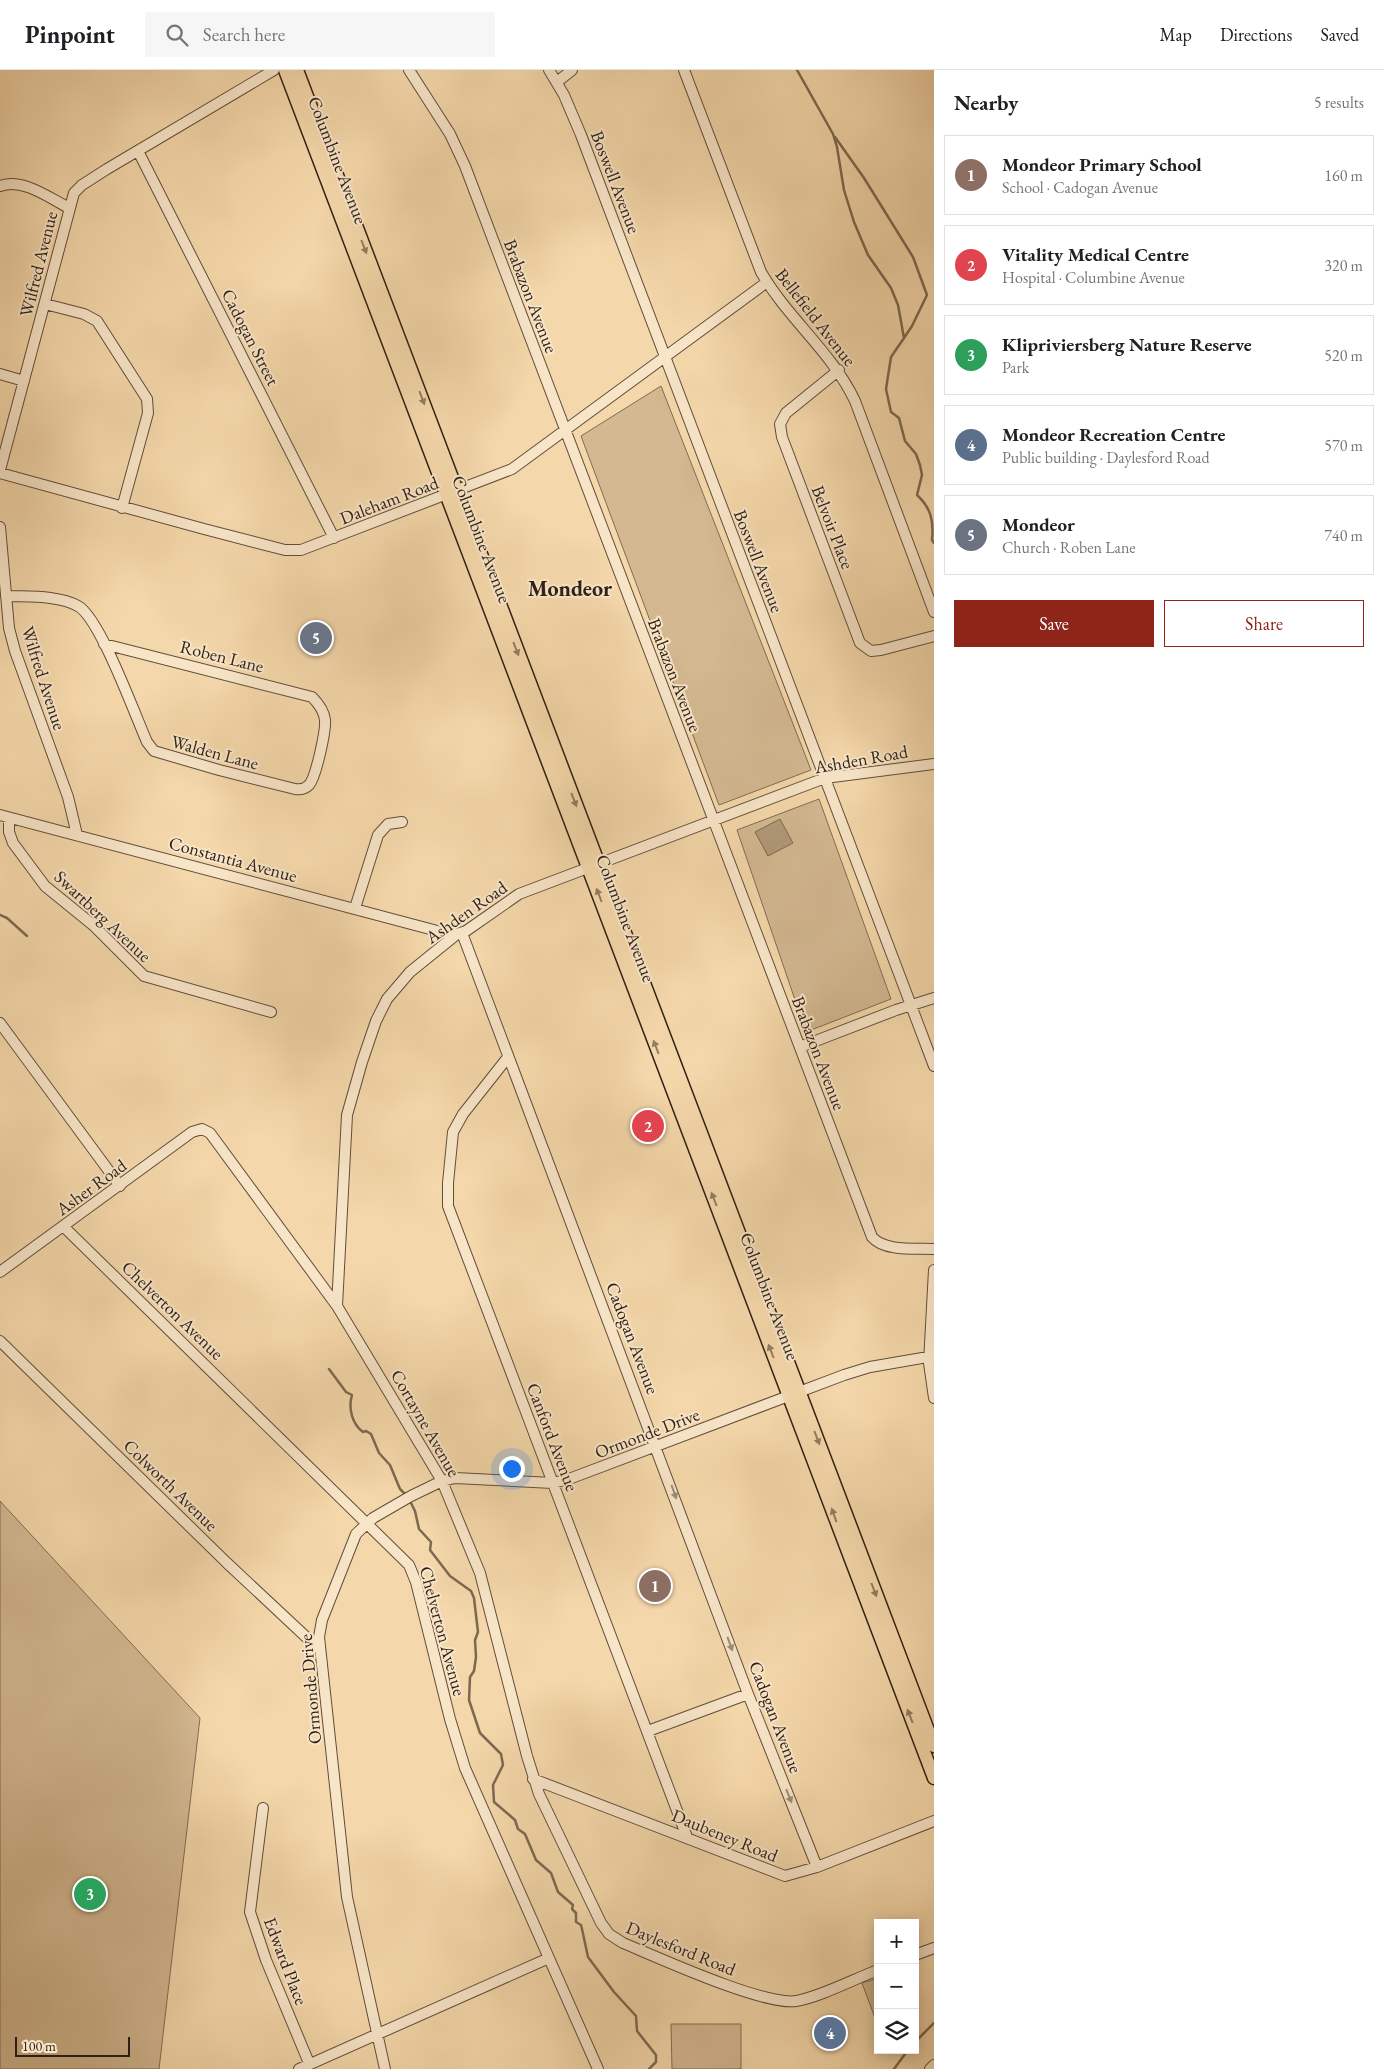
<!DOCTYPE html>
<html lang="en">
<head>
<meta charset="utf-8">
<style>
	body { margin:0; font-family:"EB Garamond",serif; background:#f6f6f6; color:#202124 }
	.controls { position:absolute; right:15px; bottom:15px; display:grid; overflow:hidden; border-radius:0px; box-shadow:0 2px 12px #0003 }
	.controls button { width:45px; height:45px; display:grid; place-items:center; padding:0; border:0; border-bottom:1px solid #e0e0e0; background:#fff; color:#202124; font:25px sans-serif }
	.scale { position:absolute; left:15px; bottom:12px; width:115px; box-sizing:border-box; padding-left:5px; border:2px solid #2f2016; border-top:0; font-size:14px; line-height:18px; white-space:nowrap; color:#2f2016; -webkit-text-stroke:4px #f8e5c8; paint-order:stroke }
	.you { position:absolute; left:511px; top:1398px; width:18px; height:18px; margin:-12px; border:4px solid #fff; border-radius:50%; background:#1a73e8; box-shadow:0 0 0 8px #1a73e833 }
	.badge { display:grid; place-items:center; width:32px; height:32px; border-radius:50%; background:#8f2418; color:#fff; font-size:16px; font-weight:700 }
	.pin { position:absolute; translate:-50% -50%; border:2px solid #fff; box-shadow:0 1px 5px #0006 }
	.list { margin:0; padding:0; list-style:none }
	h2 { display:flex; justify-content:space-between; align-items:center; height:65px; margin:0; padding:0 20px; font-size:21px }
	h2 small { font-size:16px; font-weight:400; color:#757577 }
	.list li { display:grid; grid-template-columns:32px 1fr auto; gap:15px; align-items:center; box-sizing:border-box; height:80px; margin:0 10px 10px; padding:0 10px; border:1px solid #e0e0e0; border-radius:0px }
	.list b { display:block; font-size:19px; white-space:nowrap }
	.list p { margin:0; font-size:16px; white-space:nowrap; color:#757577 }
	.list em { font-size:16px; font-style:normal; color:#757577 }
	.actions { display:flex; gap:10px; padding:15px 20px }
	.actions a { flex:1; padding:11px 0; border:1px solid #8f2418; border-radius:0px; text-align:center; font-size:18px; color:#8f2418 }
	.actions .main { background:#8f2418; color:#fff }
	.icon { flex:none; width:28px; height:28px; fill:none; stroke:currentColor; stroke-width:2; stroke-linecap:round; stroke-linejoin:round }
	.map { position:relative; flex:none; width:934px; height:1999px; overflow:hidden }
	header { display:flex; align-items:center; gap:30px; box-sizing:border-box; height:70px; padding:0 25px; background:#fff; border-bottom:1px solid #e0e0e0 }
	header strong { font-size:24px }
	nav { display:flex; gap:28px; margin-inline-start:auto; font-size:18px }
	.search { width:350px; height:45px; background:#f6f6f6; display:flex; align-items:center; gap:12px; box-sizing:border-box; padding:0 18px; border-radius:0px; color:#757577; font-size:19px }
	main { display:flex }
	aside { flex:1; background:#fff }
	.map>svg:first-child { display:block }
</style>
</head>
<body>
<header>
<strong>Pinpoint</strong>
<div class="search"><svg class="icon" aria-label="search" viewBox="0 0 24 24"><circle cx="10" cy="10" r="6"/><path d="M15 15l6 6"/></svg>Search here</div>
<nav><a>Map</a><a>Directions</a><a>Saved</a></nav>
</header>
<main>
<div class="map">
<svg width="934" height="1999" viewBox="0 0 934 1999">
	<rect width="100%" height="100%" fill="#f4d7aa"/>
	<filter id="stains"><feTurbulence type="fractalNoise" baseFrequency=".004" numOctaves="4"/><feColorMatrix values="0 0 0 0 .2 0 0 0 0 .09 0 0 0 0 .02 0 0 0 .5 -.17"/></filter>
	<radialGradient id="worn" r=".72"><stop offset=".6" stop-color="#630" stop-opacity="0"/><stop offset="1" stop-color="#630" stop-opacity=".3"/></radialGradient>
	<!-- green -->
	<path fill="#d3b891" stroke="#816c54" d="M661,316L811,700L719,735L581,366Z
		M819,729L891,929L806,962L737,760Z
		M0,1431L200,1648L159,1999H0Z
		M878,1908V1956L862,1913Z
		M671,1954H741V1999H672Z"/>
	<!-- water -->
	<path fill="#b19978" stroke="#7d6951" d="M780,749L793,773L768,786L755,762Z"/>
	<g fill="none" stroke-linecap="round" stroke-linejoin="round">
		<!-- stream -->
		<path stroke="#7d6951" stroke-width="2.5" d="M797,0L833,64L837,77L844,120L854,152L868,185L891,218L898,235L904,268L891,287L886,319L891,342L899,348L905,371L916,384L920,395L922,405L917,425C931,438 934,451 932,470L934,473
			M835,67L864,108L913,187L927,225L912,256L904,268
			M0,845L7,848L27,866
			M329,1299L346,1322L352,1325C348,1338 352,1354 363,1362L366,1361L371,1364L379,1383L390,1395L400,1419L406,1425
			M409,1429L415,1441L419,1459L431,1472L430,1480L450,1506L471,1521L474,1528L478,1562L475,1570L476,1587L474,1601L470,1607L469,1630L480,1663L501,1684L503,1695L493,1715L494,1732L515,1750L518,1759L525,1764L536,1790L551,1803L558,1822L573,1835L572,1839L576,1843V1852L581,1855L582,1859L588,1887L614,1922L636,1946L637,1961L656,1985V1992L649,1999
			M915,1972L934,1953
			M894,1999L908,1980"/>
		<!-- minor casing -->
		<g stroke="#604e3b" stroke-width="12">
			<path id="minor" d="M409,0L450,64L465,96L872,1167C885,1182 916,1178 934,1179
				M549,0L564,25L581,65L934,996
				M684,0L761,202C788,249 832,282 855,331L934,542
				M557,12L572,0
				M138,81L334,468
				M0,116C23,108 48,127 69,138
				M45,234L84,244L97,251L147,329L148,343L122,438
				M839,300L786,343L780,354L782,367L860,573L871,581L881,580L934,566
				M0,304L24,311
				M0,400L74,123L82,115L107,99L274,0
				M0,403L204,459L285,480H301L512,399L767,212
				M0,457L9,558L15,581L68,727L77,765
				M6,526C29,527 58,525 78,536C100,548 135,645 147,672L154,681L219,700L295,719C301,720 305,719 309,715C316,707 326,661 325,650C324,641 318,633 312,627L104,574
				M0,745L445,863L457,864
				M9,748V762L13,773L45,816L93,855L144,906L271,942
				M355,838L378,765L388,754L402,752
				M462,863L748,1624L817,1797
				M0,953L120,1116
				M800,977L896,940L934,928
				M508,987L463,1044L453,1062L448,1113V1136L687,1767
				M64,1157L409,1495L416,1512L450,1649L465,1698L598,1999
				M934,1200L929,1293L934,1328
				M0,1202L192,1062L202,1059L210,1063L337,1236L442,1411L480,1503L527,1686L539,1724L601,1853L609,1864L623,1873C657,1887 764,1936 796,1931C820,1927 854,1909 878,1900
				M337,1236L347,1045L362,992L376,951L387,929L410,902L457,864L466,861L519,824L825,708L934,694
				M0,1271L227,1493L320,1580
				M648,1661L748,1624
				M533,1709L785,1806L817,1797L934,1751
				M263,1738L250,1842L266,1890L309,1993
				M915,1885L934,1878
				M299,1999L549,1888
				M385,1999L347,1827L319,1567L322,1550L356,1464L373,1448L411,1426L442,1411L455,1408L553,1413L569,1409L844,1305L870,1297L934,1286
				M930,1999L934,1995"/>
		</g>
		<!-- major casing -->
		<g stroke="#2f2016" stroke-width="15">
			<path id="major" d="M285,0L934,1708
				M297,0L934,1676"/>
		</g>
		<!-- minor -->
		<use href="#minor" stroke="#f8e5c8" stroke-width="10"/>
		<!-- major -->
		<use href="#major" stroke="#f4d7aa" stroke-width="12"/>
	</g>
	<!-- one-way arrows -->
	<defs><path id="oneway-solid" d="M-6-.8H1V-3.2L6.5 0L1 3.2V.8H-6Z" transform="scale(1.25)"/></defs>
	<g fill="#927c60">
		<use href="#oneway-solid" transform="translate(364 177) rotate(69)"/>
		<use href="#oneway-solid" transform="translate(422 328) rotate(69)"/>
		<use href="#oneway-solid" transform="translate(516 579) rotate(69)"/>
		<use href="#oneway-solid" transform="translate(574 730) rotate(69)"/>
		<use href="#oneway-solid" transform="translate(599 825) rotate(-111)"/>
		<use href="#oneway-solid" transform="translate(656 977) rotate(-111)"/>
		<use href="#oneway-solid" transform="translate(714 1129) rotate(-111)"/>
		<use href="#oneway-solid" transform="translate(771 1281) rotate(-111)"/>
		<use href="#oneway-solid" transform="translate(817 1368) rotate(69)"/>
		<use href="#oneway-solid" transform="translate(834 1445) rotate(-110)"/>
		<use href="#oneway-solid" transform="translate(874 1520) rotate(69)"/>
		<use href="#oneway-solid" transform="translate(910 1646) rotate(-111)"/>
	</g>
	<g fill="#9e8c78">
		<use href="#oneway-solid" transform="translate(674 1422) rotate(70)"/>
		<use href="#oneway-solid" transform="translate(730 1574) rotate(70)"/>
		<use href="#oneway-solid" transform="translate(789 1726) rotate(68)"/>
	</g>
	<g text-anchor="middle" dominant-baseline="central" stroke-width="4" stroke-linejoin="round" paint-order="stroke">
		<!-- street labels -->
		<g font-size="18" fill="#2f2016" stroke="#f8e5c8">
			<text transform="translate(338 90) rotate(69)">Columbine Avenue</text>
			<text transform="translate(616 112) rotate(69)">Boswell Avenue</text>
			<text transform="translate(38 194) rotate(-76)">Wilfred Avenue</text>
			<text transform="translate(531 226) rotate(69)">Brabazon Avenue</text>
			<text transform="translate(816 247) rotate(52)">Bellefield Avenue</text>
			<text transform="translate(251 267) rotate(63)">Cadogan Street</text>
			<text transform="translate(389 430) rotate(-21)">Daleham Road</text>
			<text transform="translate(833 457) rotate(69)">Belvoir Place</text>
			<text transform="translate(482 469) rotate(69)">Columbine Avenue</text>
			<text transform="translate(759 491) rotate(69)">Boswell Avenue</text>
			<text transform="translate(222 586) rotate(14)">Roben Lane</text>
			<text transform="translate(675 605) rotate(69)">Brabazon Avenue</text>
			<text transform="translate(44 608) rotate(72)">Wilfred Avenue</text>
			<text transform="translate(215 682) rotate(15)">Walden Lane</text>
			<text transform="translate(861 689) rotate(-10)">Ashden Road</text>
			<text transform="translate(233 789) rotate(15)">Constantia Avenue</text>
			<text transform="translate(466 842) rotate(-35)">Ashden Road</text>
			<text transform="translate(103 846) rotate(43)">Swartberg Avenue</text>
			<text transform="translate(626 848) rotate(69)">Columbine Avenue</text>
			<text transform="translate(819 983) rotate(69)">Brabazon Avenue</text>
			<text transform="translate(91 1117) rotate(-36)">Asher Road</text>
			<text transform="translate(770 1226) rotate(69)">Columbine Avenue</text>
			<text transform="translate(173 1240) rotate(44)">Chelverton Avenue</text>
			<text transform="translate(633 1268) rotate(69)">Cadogan Avenue</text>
			<text transform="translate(426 1353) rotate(60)">Cortayne Avenue</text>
			<text transform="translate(647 1363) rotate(-21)">Ormonde Drive</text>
			<text transform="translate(553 1367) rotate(69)">Canford Avenue</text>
			<text transform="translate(171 1415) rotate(44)">Colworth Avenue</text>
			<text transform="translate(443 1561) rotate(75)">Chelverton Avenue</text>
			<text transform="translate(310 1619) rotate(-95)">Ormonde Drive</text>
			<text transform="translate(776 1647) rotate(69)">Cadogan Avenue</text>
			<text transform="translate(725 1765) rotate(22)">Daubeney Road</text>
			<text transform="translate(681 1878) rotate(22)">Daylesford Road</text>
			<text transform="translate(286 1891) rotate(69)">Edward Place</text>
		</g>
		<!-- district labels -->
		<g font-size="22" font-weight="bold" fill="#2f2016" stroke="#f8e5c8">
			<text x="570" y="518">Mondeor</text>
		</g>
	</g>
	<rect width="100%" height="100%" filter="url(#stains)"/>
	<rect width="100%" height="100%" fill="url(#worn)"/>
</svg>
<div class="controls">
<button>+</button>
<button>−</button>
<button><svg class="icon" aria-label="layers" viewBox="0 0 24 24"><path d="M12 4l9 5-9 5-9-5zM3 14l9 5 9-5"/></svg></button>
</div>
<div class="scale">100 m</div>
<div class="you"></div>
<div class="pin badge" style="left:655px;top:1516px;background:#8d6e63">1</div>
<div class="pin badge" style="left:648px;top:1056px;background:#e0444e">2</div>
<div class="pin badge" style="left:90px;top:1824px;background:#2e9e5b">3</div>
<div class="pin badge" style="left:830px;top:1963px;background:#5c6f8a">4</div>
<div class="pin badge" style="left:316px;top:568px;background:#6b7280">5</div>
</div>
<aside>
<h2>Nearby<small>5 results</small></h2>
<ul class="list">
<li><span class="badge" style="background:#8d6e63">1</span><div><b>Mondeor Primary School</b><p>School · Cadogan Avenue</p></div><em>160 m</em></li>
<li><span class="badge" style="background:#e0444e">2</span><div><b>Vitality Medical Centre</b><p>Hospital · Columbine Avenue</p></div><em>320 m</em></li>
<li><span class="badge" style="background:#2e9e5b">3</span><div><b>Klipriviersberg Nature Reserve</b><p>Park</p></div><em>520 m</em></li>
<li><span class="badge" style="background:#5c6f8a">4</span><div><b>Mondeor Recreation Centre</b><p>Public building · Daylesford Road</p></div><em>570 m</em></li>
<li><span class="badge" style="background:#6b7280">5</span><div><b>Mondeor</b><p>Church · Roben Lane</p></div><em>740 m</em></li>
</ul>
<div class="actions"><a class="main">Save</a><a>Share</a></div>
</aside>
</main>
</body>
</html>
